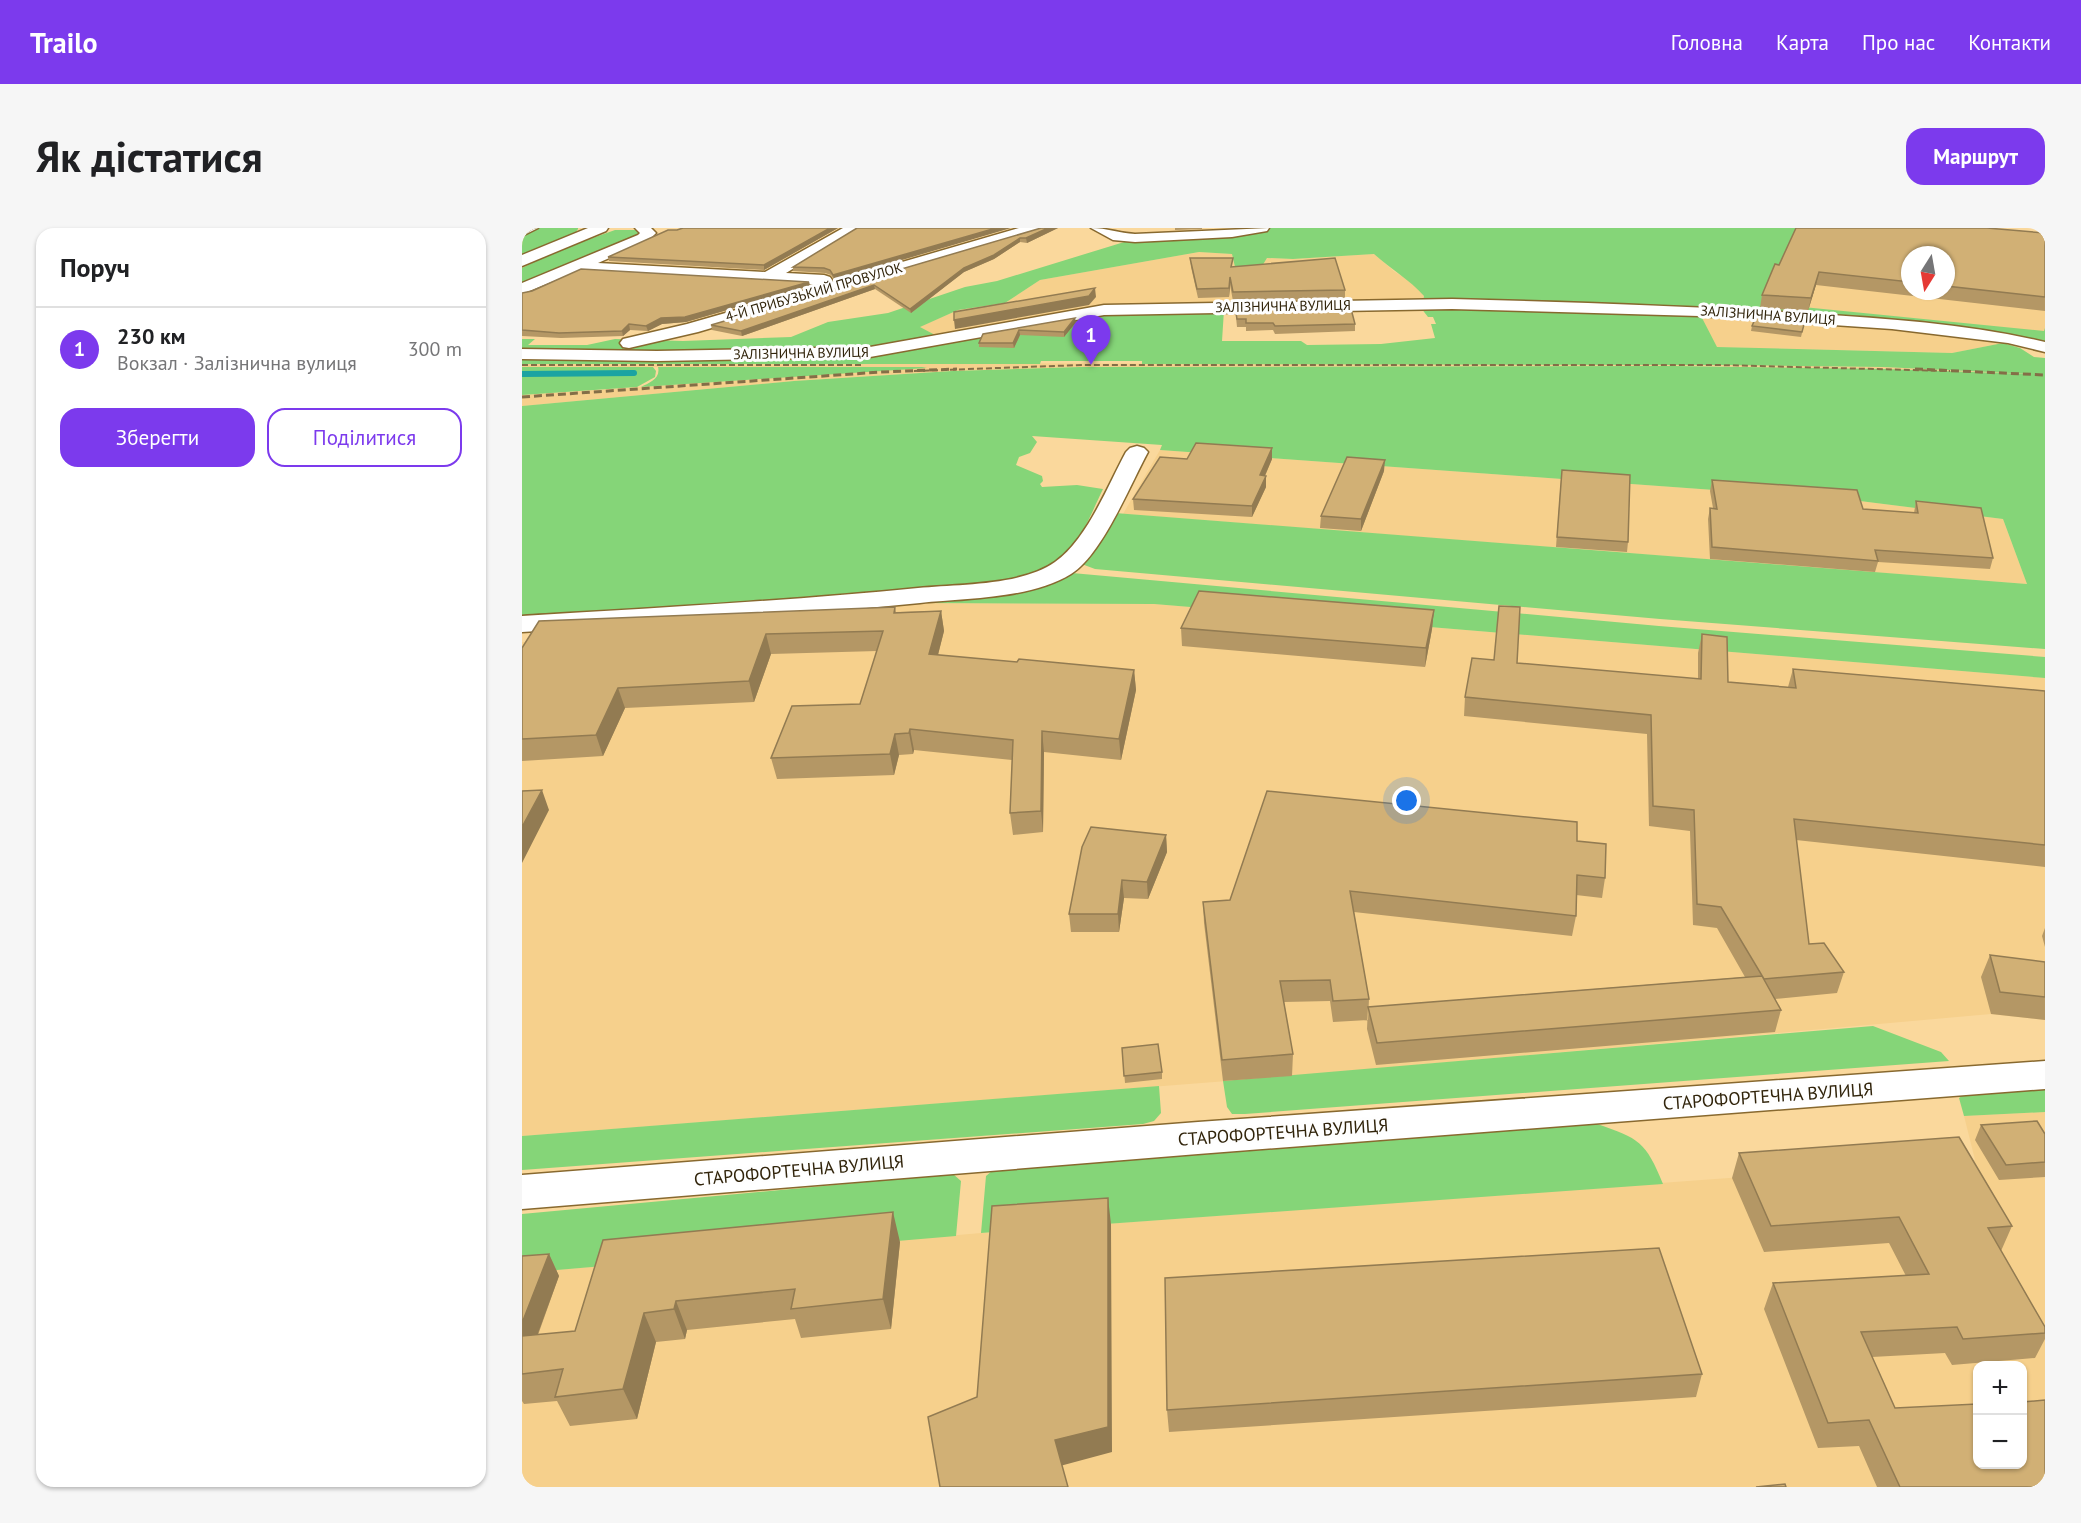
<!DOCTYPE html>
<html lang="uk">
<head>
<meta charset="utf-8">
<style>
	body { margin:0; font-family:"PT Sans",sans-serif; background:#f6f6f6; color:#202124 }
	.controls { position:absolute; right:18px; bottom:18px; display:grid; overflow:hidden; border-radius:12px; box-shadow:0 2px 4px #0004 }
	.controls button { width:54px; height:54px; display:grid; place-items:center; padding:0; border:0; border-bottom:2px solid #e0e0e0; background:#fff; color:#202124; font:30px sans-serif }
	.compass { position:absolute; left:1379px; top:18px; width:54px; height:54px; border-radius:50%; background:#fff; box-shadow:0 2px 4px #0004; rotate:191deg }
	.you { position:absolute; left:885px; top:573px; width:21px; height:21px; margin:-15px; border:4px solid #fff; border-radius:50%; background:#1a73e8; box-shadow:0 0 0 9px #1a73e833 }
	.badge { display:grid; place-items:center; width:39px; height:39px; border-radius:50%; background:#7c3aed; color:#fff; font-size:20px; font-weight:700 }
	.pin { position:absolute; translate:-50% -50px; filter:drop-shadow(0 2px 3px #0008) }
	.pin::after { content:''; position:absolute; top:32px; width:21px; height:18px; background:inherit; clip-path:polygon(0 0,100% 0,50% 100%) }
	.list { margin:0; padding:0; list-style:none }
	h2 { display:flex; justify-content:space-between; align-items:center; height:78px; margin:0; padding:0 24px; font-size:26px }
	h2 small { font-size:20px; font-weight:400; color:#757577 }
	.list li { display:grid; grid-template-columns:39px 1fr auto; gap:18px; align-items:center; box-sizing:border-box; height:84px; padding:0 24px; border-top:2px solid #e0e0e0 }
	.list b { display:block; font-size:22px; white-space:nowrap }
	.list p { margin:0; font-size:20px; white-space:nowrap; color:#757577 }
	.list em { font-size:20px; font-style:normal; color:#757577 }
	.actions { display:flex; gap:12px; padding:18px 24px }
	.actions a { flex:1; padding:14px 0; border:2px solid #7c3aed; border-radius:18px; text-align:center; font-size:21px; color:#7c3aed }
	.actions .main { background:#7c3aed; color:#fff }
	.map { position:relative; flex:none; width:1523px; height:1259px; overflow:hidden; border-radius:18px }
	header { display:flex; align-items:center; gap:36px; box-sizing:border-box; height:84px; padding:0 30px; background:#7c3aed; color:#fff }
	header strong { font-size:28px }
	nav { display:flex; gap:33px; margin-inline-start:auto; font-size:21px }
	.intro { display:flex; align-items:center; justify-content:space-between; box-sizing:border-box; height:144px; padding:0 36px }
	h1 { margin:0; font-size:42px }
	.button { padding:15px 27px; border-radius:18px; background:#7c3aed; color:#fff; font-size:21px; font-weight:700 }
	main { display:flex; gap:36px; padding:0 36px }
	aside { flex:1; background:#fff; border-radius:18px; box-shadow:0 2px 4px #0004 }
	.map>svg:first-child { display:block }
</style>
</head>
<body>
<header>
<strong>Trailo</strong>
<nav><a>Головна</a><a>Карта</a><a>Про нас</a><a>Контакти</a></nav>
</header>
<div class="intro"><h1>Як дістатися</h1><a class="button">Маршрут</a></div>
<main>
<aside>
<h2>Поруч<small></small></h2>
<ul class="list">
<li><span class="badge">1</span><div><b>230 км</b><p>Вокзал · Залізнична вулиця</p></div><em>300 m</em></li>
</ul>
<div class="actions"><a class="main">Зберегти</a><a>Поділитися</a></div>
</aside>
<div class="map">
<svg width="1523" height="1259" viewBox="0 0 1523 1259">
	<rect width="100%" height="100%" fill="#fad89c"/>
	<!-- built -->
	<path fill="#f6d08c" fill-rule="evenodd" d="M1325,0H1466L1523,5V104L1240,75ZM1388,27H1424V63H1388Z
		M677,24L710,26L721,74L575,78L415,108L397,99L436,82L483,75L518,52Z
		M852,26L873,44L890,54L902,68L901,73L744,75L731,65L729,56L745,30L771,31Z
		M1178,86L1369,99L1481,115L1430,125L1194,119Z
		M407,135L1208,137L1361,139L1523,147L1362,141L1210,138L558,139L430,143L272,153L0,178V167L400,140L0,139V136Z
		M638,222L1330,272L1481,291L1505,356L601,286Z
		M400,375L632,376L1523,450V792L1469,786L770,848L0,908V414L257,402L266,387Z
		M1523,884V1259H0V1045L459,1005L1453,932L1442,888ZM1456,1138H1500V1236H1456Z"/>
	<!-- green -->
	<path fill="#85d578" d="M15,0H56V1L54,4L0,27V6Z
		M745,0H1325L1240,75L1522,103L1523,100V115L1498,109L1370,94L901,73L902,68C888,52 869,41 852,26L771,31L745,30L729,56L731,65L744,75L721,74L710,26L677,24L518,52L483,75L436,82L398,99L415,108L346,120L310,122L0,124V111H13L6,117H65L93,111L161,113L269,109L306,94L366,85L443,59L475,53L612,11Z
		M93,2H117L123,5L0,58V40L37,22Z
		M899,80L1178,86L1195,119L1430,125L1481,115L1498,120L1512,129L1523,130V421L1138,391L573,341L557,335L593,285L1505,356L1481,291L1330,272L638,222L640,217L510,208L515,214L508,225L497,229L494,237L520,248L521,253L518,256L520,259L555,257L581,261C569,285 554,328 530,340C492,359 433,359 391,364C261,378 131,384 0,391V178L272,153L430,143L558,139L1151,138L1362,141L1509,146L1361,139L1208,137L620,136V133H519L518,136H0V129H307L583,86L702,82L700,113H779L785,117L859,116L913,110L909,96H914L911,89H906Z
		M0,139H131L134,143L133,149L115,159L0,167Z
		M136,139H400L405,140L119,159C127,155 139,151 136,139Z
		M550,345L1137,398L1523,429V450L632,376L400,375Z
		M1351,798L1419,824L1427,833L723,886H710L705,879L701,853Z
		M637,858L639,885L632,893L621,896L0,942V908Z
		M1523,861V884L1442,888L1437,870L1441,867Z
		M1075,896C1117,910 1124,914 1141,956L459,1005L464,948L470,943Z
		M431,946L439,953L434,1008L0,1045V986Z"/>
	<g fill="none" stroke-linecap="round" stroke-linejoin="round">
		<!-- stream -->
		<path stroke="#1ba3a2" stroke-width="6" d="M0,146L112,145"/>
		<!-- street casing -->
		<g stroke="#88692f" stroke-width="3">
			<path id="street" d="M0,0H16L0,8Z
				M113,0H129L134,5L126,13L76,35L243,44L321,0H339L264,45L302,47L308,49L310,52L308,55L497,0H520L518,3L176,104L107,120L101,119L98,115L101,111L165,96L301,57L56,43L0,66V55L116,7L118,5Z
				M569,0C585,0 597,5 613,6L747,0L745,3L710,9L613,14L591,12Z
				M930,71C1051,74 1172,78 1293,86C1370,91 1448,96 1523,114V124L1486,115L1370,101L1177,88L930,81L582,87L348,129L135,133L0,131V121L135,123L348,119L582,77Z
				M615,218L622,220L626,224C608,257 580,327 549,346C509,371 444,370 398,375C266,388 133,396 0,404V388C132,380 264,373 396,360C436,356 499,358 533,334C565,312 586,257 604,224L608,220Z
				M1523,833V861L676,926L0,981V947L676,894Z"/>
		</g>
		<!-- secondary casing -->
		<g stroke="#88692f" stroke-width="3">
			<path id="secondary" d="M66,0H86L84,3L0,38V27Z"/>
		</g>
		<!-- street -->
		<use href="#street" fill="#fff" fill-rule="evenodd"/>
		<!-- secondary -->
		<use href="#secondary" fill="#fff" fill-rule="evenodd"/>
		<!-- rail-far1 -->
		<path stroke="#846e47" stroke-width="2" stroke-dasharray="6 3" stroke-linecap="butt" d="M0,137H341
			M392,143L560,137H1197L1428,143"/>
		<!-- rail -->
		<path stroke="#846e47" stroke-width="3" stroke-dasharray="8 4" stroke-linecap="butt" d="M1393,141L1523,147
			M0,169L359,144L435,141"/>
	</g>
	<!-- wall -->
	<path fill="#b49765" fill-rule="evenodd" d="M161,0H316L242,42L87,33L86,29Z
		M335,0L312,52L309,47L303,45L271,43V39Z
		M519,0H536L505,15L498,14L472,31L442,44L389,85L353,61L220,108L190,102L189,97Z
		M653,0H680V1L653,2Z
		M1523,5V83L1294,57L1286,83L1238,80L1240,67L1257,37ZM1388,27H1424V63H1388Z
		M668,30L823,62V71L711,73L708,57L707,69L676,70L669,39Z
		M287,54L288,58L164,94L140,96L126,103L108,102L101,108L39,110L0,108V65Z
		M713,79L833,96V103L753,106L751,102L724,103V99H715Z
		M1283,93L1279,109L1229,103L1230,98Z
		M554,94L542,109L498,107L492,120L457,119V115L461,106Z
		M750,220V231L743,248L744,259L730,289L612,282L611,271L665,231Z
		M862,243L839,303L798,300L799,288Z
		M1039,251L1106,314L1105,324L1034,319Z
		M1190,252L1341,281L1392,285L1394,273L1471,330L1468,341L1356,334L1353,344L1188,331L1186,291L1188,280H1191L1188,263Z
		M373,379L374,384L419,383L422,403L416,427L495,434L612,442L614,462L599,532L522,524L521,604L491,607L488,585L490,532L392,522L391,526L377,527L372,547L255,551L249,530L338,476L355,423L249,426L232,474L103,480L81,528L0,533V420Z
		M912,382L910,401L903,439L660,418L659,400Z
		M1180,406L1206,454L1266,459L1271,441L1523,463V639L1274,612L1287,716L1322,744L1315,765L1253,771L1259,782L1253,804L854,837L845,801L846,779L1223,749L1195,700L1171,697L1168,603L1127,598L1125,506L942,488L943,469L995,435L1176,451V425Z
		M644,607L645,624L626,671L602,670L597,704H549L547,686Z
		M1055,613L1083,650L1080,670L1054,667V688L1050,708L832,684L847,771L846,792L811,794L808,773L762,774L771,826L770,848L701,853L682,695L681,674L708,672Z
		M1523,700V719L1520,708Z
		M1468,727L1523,734V792L1469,786L1459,749Z
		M600,820L640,844V851L603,855Z
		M1459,897L1523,906V949L1477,952L1453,912Z
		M1217,925L1490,998L1479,1023L1523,1099V1111L1513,1130L1430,1137L1423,1125L1350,1129L1373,1180L1523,1259H1355L1337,1218L1296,1220L1242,1081L1251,1055L1384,1048L1367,1015L1242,1024L1210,950Z
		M81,1012L378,1014L369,1101L279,1110L273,1091L165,1102L163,1111L134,1114L115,1191L48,1198L35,1173L2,1176L0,1173V1028L27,1026L37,1048L16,1107L53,1103Z
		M1180,1146L1174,1169L647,1204L645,1182Z"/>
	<!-- shaded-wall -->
	<path fill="#927b52" d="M308,0H316L242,42V37Z
		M474,0H489L312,52L311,47Z
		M526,0H536L505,15L504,10Z
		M498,10V14L472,31L442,44L389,85L388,81L442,40Z
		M1297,44L1294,57L1286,83L1289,70Z
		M708,49V57L707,69V60Z
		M287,54L288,58L164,94L140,96L126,103L124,98L139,90Z
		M352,57L353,61L220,108L219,103Z
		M573,60L574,69L567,77L433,101L432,92Z
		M553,90L554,94L542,109V104Z
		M107,96L108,102L101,108L100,103Z
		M497,102L498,107L492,120L491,115Z
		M750,220V231L738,259V247Z
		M863,232L862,243L839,303V291Z
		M744,248V259L730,289V278Z
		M912,382L910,401L903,439L904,420Z
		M419,383L422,403L411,446L407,426Z
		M244,406L249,426L232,474L227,453Z
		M612,442L614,462L599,532L597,511Z
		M96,460L103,480L81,528L74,507Z
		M388,501L392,522L391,526L387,505Z
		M520,503L522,524L521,604L519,583Z
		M373,506L377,527L372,547L368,526Z
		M20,562L27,582L0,635V599Z
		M644,607L645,624L626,671L625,654Z
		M600,652L602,670L597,704L596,686Z
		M586,970L589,996L590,1224L538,1238L533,1212Z
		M371,984L378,1014L369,1101L361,1071Z
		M27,1026L37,1048L1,1146L0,1145V1095Z
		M154,1073L165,1102L163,1111L152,1081Z
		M122,1085L134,1114L115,1191L101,1161Z"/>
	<!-- building -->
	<path fill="#d1b075" stroke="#927b52" stroke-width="1.5" d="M161,0H308L242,37L86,29L146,2H155Z
		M335,0H474L311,47L308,42L302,40L271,39Z
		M519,0H526L504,10H498L472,27L442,40L388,81L352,57L219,103L189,97Z
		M1274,0H1465L1523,5V69L1424,58V27H1388V54L1297,44L1289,70L1240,67L1253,36L1257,37Z
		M668,30H711L709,39L813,30L823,62L711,64L708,49L707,60L675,61Z
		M59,41L287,54L163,89L139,90L124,98L107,96L100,103L37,105L0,102V65L10,63Z
		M573,60L567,68L432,92V84Z
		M828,77L833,96L753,98L751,95H724V91H715L713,79Z
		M1234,89L1283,93L1280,104L1230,98Z
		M553,90L542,104L497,102L491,115H457L461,106Z
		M674,215L750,220L738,247L744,248L730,278L611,271L638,229L665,231Z
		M825,229L863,232L839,291L799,288Z
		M1040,242L1108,247L1106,314L1035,309Z
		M1190,252L1335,262L1341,281L1396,285L1394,273L1459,280L1471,330L1353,322L1356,333L1190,319L1188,280L1195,281Z
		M677,363L912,382L904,420L659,400Z
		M977,378L998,379L995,435L1179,451L1180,406L1205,409L1206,454L1274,460L1271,441L1523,463V617L1272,591L1287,716L1302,715L1322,744L1242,751L1199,679L1175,676L1172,582L1131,578L1129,487L943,469L950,430L972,432Z
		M373,379L372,385L419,383L407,426L495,434L497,431L612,442L597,511L520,503L519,583L488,585L491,512L388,501L387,505L373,506L368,526L249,530L270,478L338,476L361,403L244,406L227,453L96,460L74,507L0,511V420L17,393Z
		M20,562L0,599V563Z
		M745,563L1055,594V613L1084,616L1083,650L1055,647L1054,688L828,663L847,771L811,773L808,752L758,753L771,826L700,832L681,674L708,672Z
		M569,599L644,607L625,654L600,652L596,686H547L560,619Z
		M1468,727L1523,734V769L1478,764Z
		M1240,748L1259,782L855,815L846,779Z
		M636,816L640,844L602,848L600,820Z
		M1515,893L1523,906V934L1484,937L1459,897Z
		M1437,909L1490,998L1466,1000L1523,1099V1105L1441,1111L1435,1099L1339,1104L1373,1180L1455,1176V1236H1500V1174L1523,1172V1259H1378L1347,1192L1306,1195L1251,1055L1407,1046L1377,989L1249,998L1217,925Z
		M586,970V1199L533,1212L546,1259H418L406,1189L455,1169L470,978Z
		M371,984L361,1071L269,1081L273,1061L154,1073L152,1081L122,1085L101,1161L33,1169L41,1141L0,1146V1108L53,1103L81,1012Z
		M1137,1020L1180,1146L645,1182L643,1050Z
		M27,1026L0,1095V1028Z
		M1263,1256L1264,1259H1234Z"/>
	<g text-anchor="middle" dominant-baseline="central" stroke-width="6" stroke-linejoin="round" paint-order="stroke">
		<!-- far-street labels -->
		<g font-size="14" fill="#31240b" stroke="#fefefe">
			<text transform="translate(292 64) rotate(-16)">4-Й ПРИБУЗЬКИЙ ПРОВУЛОК</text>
			<text transform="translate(761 78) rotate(-1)">ЗАЛІЗНИЧНА ВУЛИЦЯ</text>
			<text transform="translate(1246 87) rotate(4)">ЗАЛІЗНИЧНА ВУЛИЦЯ</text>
			<text transform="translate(279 125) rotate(-1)">ЗАЛІЗНИЧНА ВУЛИЦЯ</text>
		</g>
		<!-- near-street labels -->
		<g font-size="18" fill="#31240b" stroke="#fefefe">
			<text transform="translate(1246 868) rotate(-4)">СТАРОФОРТЕЧНА ВУЛИЦЯ</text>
			<text transform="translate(761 904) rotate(-4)">СТАРОФОРТЕЧНА ВУЛИЦЯ</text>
			<text transform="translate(277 942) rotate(-5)">СТАРОФОРТЕЧНА ВУЛИЦЯ</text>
		</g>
	</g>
</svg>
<div class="controls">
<button>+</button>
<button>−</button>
</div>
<svg class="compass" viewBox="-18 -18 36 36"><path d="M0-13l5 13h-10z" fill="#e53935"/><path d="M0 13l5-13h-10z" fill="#757577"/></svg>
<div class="you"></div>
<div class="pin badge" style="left:569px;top:137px">1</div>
</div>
</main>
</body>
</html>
